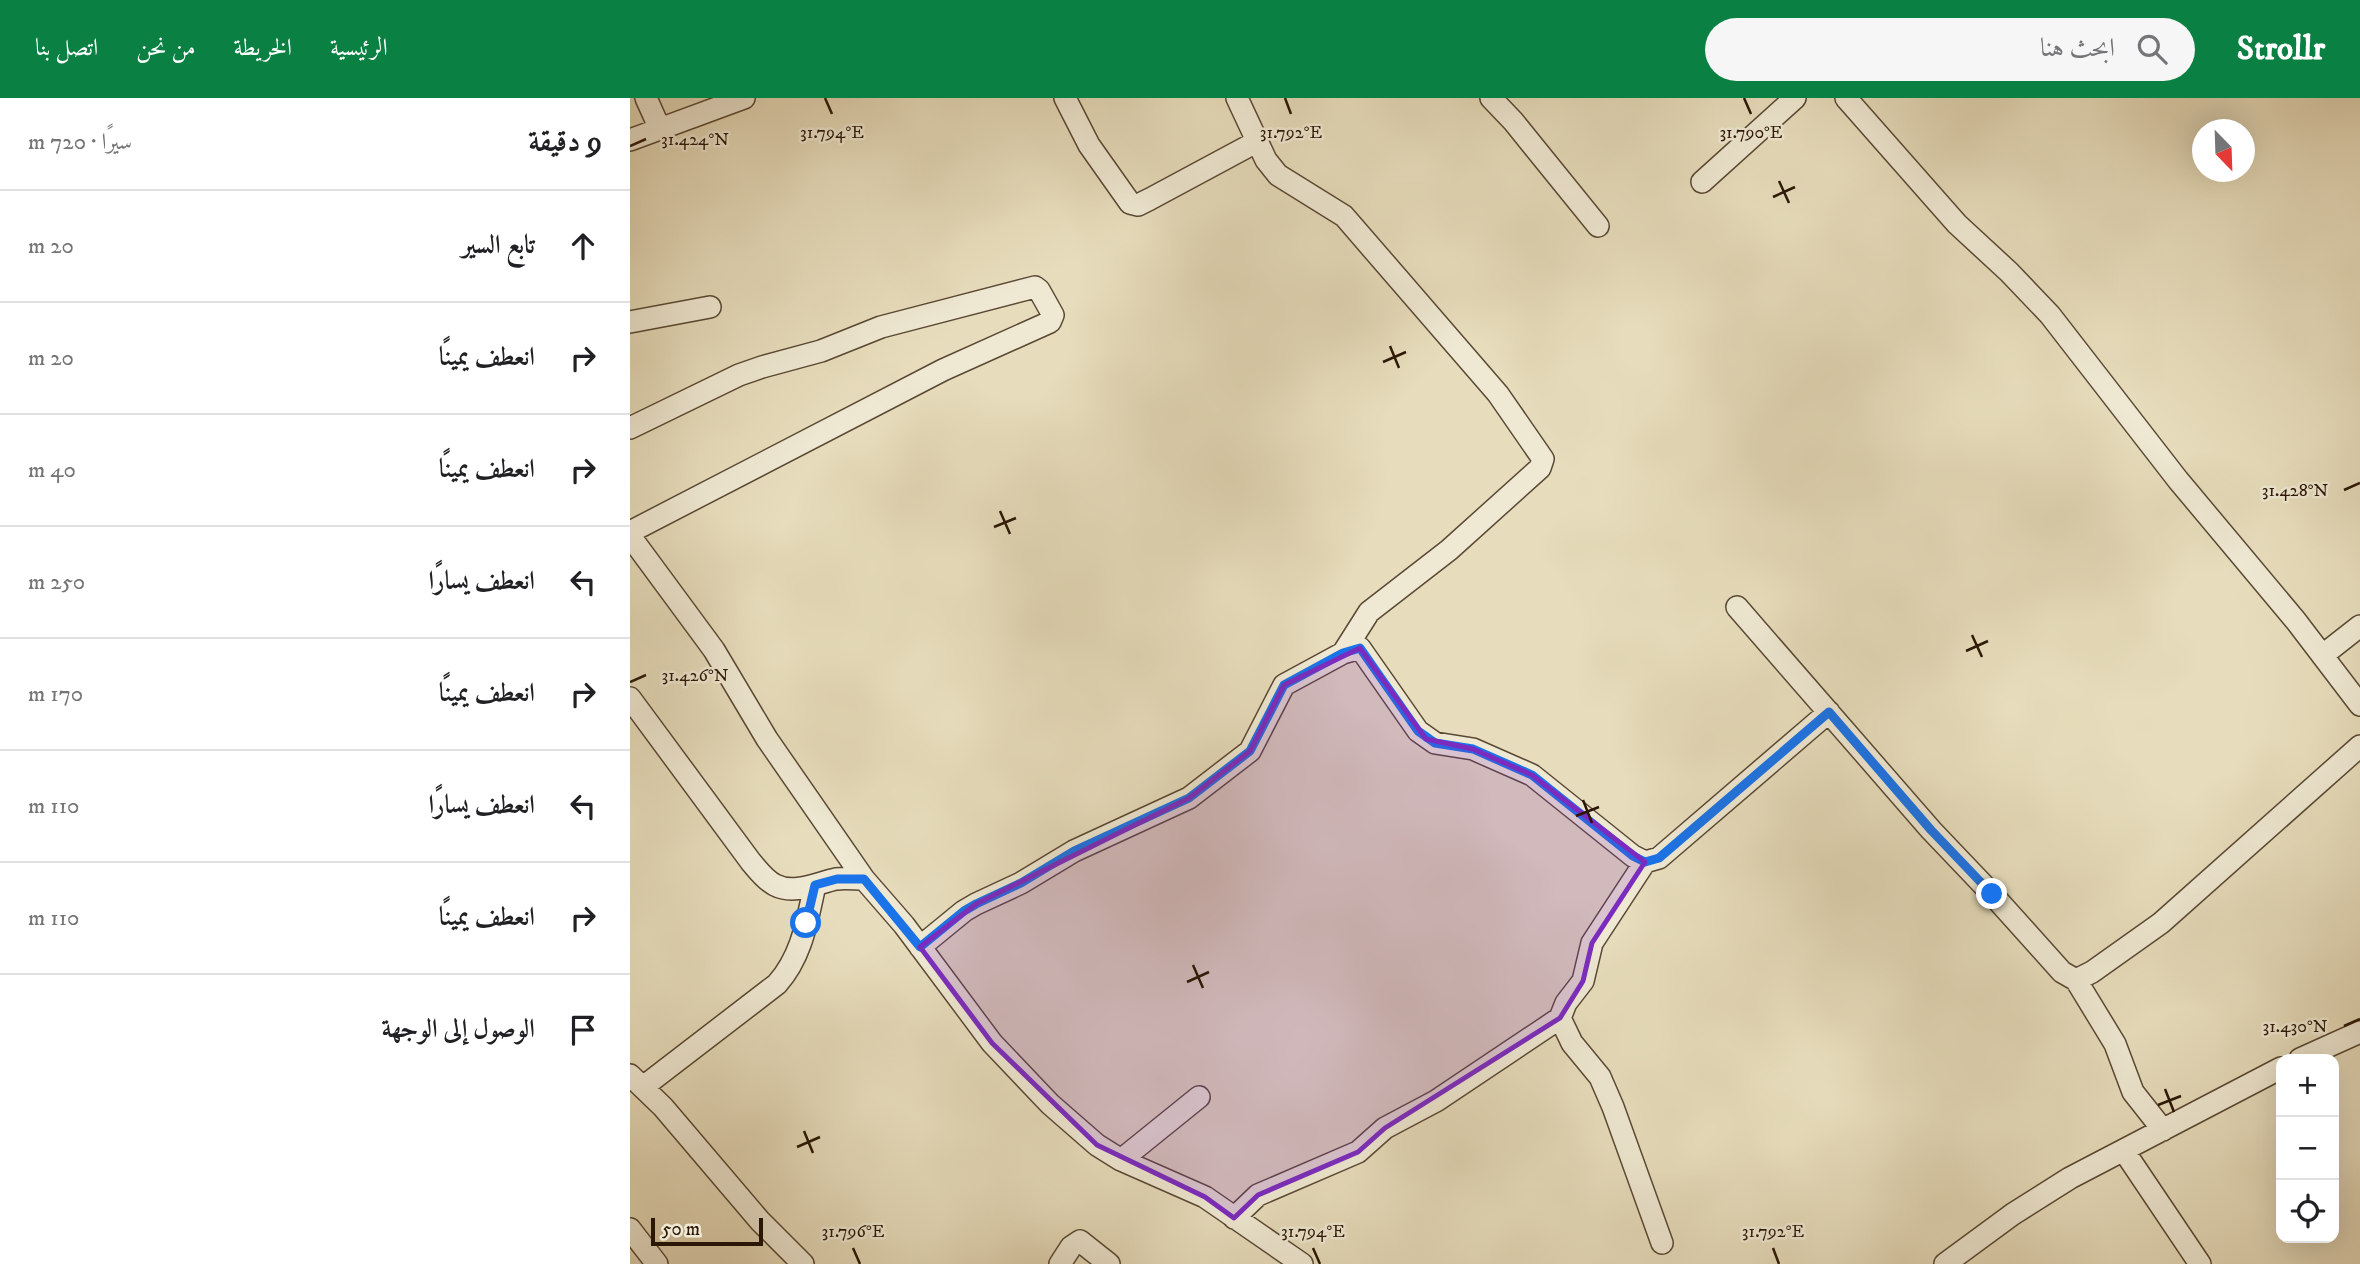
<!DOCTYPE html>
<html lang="ar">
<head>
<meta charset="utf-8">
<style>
	body { margin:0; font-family:"IM FELL DW Pica",Amiri,serif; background:#f6f6f6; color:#202124; direction:rtl }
	.controls { position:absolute; right:21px; bottom:21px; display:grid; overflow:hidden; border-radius:14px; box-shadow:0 7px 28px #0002 }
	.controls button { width:63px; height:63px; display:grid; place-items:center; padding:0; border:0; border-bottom:2px solid #e0e0e0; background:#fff; color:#202124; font:35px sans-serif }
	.compass { position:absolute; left:1562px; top:21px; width:63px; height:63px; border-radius:50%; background:#fff; box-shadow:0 7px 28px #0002; rotate:157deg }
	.scale { position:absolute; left:21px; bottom:18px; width:112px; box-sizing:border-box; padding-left:7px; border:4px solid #2b1706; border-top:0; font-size:19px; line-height:24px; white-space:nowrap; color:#2b1706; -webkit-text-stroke:5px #efe9d3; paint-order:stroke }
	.stop { position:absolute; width:21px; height:21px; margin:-16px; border:5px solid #1a73e8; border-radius:50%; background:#fff }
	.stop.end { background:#1a73e8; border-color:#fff; box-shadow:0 2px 7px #0008 }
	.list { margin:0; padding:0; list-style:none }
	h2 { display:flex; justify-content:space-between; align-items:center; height:91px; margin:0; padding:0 28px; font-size:30px }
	h2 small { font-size:23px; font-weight:400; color:#757577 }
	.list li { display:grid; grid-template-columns:46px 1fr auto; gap:21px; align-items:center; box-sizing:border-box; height:112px; padding:0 28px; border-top:2px solid #e0e0e0 }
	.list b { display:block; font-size:26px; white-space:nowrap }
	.list em { font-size:23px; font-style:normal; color:#757577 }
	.icon { flex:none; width:38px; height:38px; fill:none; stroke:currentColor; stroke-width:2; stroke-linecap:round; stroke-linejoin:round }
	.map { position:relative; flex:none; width:1730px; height:1166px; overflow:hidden; direction:ltr }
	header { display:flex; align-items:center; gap:42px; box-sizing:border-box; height:98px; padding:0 35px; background:#0b8043; color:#fff }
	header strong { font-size:33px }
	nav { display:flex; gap:38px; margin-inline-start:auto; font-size:24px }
	.search { width:490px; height:63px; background:#f6f6f6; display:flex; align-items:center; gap:18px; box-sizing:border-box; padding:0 24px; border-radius:38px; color:#757577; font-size:26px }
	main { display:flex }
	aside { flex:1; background:#fff }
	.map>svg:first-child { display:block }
</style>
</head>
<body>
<header>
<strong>Strollr</strong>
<div class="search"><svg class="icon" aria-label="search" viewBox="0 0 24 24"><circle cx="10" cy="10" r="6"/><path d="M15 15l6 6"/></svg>ابحث هنا</div>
<nav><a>الرئيسية</a><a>الخريطة</a><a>من نحن</a><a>اتصل بنا</a></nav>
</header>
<main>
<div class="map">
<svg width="1730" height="1166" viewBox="0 0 1730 1166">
	<rect width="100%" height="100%" fill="#e7ddbc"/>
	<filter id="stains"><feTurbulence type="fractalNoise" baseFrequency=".00286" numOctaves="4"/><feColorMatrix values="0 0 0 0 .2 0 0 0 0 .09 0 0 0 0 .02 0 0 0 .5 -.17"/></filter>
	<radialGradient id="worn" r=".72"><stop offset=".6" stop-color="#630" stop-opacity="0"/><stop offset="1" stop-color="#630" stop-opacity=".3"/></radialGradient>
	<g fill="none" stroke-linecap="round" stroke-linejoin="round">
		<!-- minor casing -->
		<g stroke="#5a4834" stroke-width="24">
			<path id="minor" d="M16,0L30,31
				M435,0L459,47L500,105L508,107L520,101L628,43
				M607,0L636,62L648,77L714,118L868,296L913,361L910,370L819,452L739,514L713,555
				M861,0L883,23L968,128
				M1216,0L1327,126L1379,174L1420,217L1548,382L1666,523L1730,607
				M0,42L114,0
				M1072,84L1165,0
				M0,224L80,209
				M0,330L109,277L132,269L191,253L251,229L405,189L409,192L423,217L420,224L313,272L0,434
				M0,438L84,552L137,641L234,781
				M1107,509L1301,732L1362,796L1432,874L1446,882L1462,874L1531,825L1730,648
				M1693,557L1730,528
				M0,600L121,764C128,772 135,782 145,787C164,797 187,785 206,781C215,780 224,781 234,781L274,827L362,945L420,1006L467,1047L491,1062L575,1099L672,1166
				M1015,764L962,845L953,883L936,905L930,920L942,945L970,979L983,1009L1032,1145
				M290,849L334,813L346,806L391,785L444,753L559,700L620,653L654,587L713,555L730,550L788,633L805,645L843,651L902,677L1003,758L1015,764L1029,760L1199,614
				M1446,882L1485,946L1503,994L1533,1032
				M1670,961L1730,934
				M0,977L33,1009L130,1123L173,1166
				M13,989L147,886C172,858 177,823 185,787
				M1494,1053L1570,1166
				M491,1062L569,999
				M604,1120L628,1097L728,1054L755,1030L806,1003L930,920
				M0,1131L27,1166
				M430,1166L441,1149L450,1143L479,1166
				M1315,1166L1383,1116L1440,1080L1651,970"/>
		</g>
		<!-- minor -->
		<use href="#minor" stroke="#efe9d3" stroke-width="21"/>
	</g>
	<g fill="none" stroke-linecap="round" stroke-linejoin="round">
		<!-- route -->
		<path stroke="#1a73e8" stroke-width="9" d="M176,825L185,787L207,781H234L290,849L334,813L346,806L391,785L444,753L559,700L620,653L654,587L713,555L730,550L788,633L805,645L843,651L902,677L1003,758L1015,764L1029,760L1199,614L1301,732L1362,796"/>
	</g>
	<!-- marked area -->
	<path fill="#7b2cbf" fill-opacity="0.2" stroke="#7b2cbf" stroke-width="5" stroke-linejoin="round" d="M730,550L796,641L843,651L902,677L1015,764L962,845L953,883L930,920L755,1030L728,1054L628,1097L604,1120L575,1099L467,1047L362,945L290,849L346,806L559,700L620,653L654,587Z"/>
	<!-- ticks -->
	<path fill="none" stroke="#2b1706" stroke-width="2.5" d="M195,0L202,16M655,0L661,16M1114,0L1121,16M0,48L16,41M1149,83L1159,105M1143,99L1165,89M760,248L769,270M753,264L776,254M1714,392L1730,385M370,413L380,436M364,429L386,420M1342,537L1352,559M1336,553L1358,543M0,584L16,577M953,702L962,725M946,718L969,709M563,867L573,890M557,884L579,874M1714,928L1730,921M1535,991L1544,1014M1528,1007L1551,998M174,1033L183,1055M167,1049L190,1039M223,1150L230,1166M683,1150L690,1166M1143,1150L1149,1166"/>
	<g font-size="18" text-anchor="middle" fill="#2b1706" stroke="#efe9d3" stroke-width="5" stroke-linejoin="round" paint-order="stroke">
		<text x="202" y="40">31.794°E</text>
		<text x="661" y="40">31.792°E</text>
		<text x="1121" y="40">31.790°E</text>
		<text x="65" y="47">31.424°N</text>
		<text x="1665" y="398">31.428°N</text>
		<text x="65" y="583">31.426°N</text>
		<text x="1665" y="934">31.430°N</text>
		<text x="223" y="1139">31.796°E</text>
		<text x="683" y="1139">31.794°E</text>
		<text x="1143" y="1139">31.792°E</text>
	</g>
	<rect width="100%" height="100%" filter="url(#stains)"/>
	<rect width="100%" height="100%" fill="url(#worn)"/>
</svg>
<div class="controls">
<button>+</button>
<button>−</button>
<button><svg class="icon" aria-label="locate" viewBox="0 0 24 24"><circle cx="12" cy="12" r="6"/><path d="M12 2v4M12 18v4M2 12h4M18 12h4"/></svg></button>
</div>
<svg class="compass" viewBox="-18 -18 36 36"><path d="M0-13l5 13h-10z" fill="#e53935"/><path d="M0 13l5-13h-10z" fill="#757577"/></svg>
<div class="scale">50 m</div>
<div class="stop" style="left:176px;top:825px"></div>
<div class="stop end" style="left:1362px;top:796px"></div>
</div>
<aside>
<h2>9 دقيقة<small>سيرًا · 720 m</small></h2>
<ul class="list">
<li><svg class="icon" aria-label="ahead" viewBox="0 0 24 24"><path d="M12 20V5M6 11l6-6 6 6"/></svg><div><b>تابع السير</b></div><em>20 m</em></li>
<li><svg class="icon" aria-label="right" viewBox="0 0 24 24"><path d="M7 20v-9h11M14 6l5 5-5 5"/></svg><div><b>انعطف يمينًا</b></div><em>20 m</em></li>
<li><svg class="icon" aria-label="right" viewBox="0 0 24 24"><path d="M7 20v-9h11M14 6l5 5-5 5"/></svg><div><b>انعطف يمينًا</b></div><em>40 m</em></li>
<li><svg class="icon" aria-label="left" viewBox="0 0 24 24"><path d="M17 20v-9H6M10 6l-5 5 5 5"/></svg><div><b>انعطف يسارًا</b></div><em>250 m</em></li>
<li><svg class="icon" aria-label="right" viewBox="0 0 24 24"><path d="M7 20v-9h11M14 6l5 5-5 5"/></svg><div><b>انعطف يمينًا</b></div><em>170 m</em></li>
<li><svg class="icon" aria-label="left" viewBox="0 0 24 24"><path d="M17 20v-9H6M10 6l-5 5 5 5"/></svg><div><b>انعطف يسارًا</b></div><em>110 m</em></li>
<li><svg class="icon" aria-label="right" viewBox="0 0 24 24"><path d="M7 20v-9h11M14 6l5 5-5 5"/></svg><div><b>انعطف يمينًا</b></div><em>110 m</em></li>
<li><svg class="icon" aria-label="arrive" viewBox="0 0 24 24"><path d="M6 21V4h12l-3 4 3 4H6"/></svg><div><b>الوصول إلى الوجهة</b></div></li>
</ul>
</aside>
</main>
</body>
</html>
